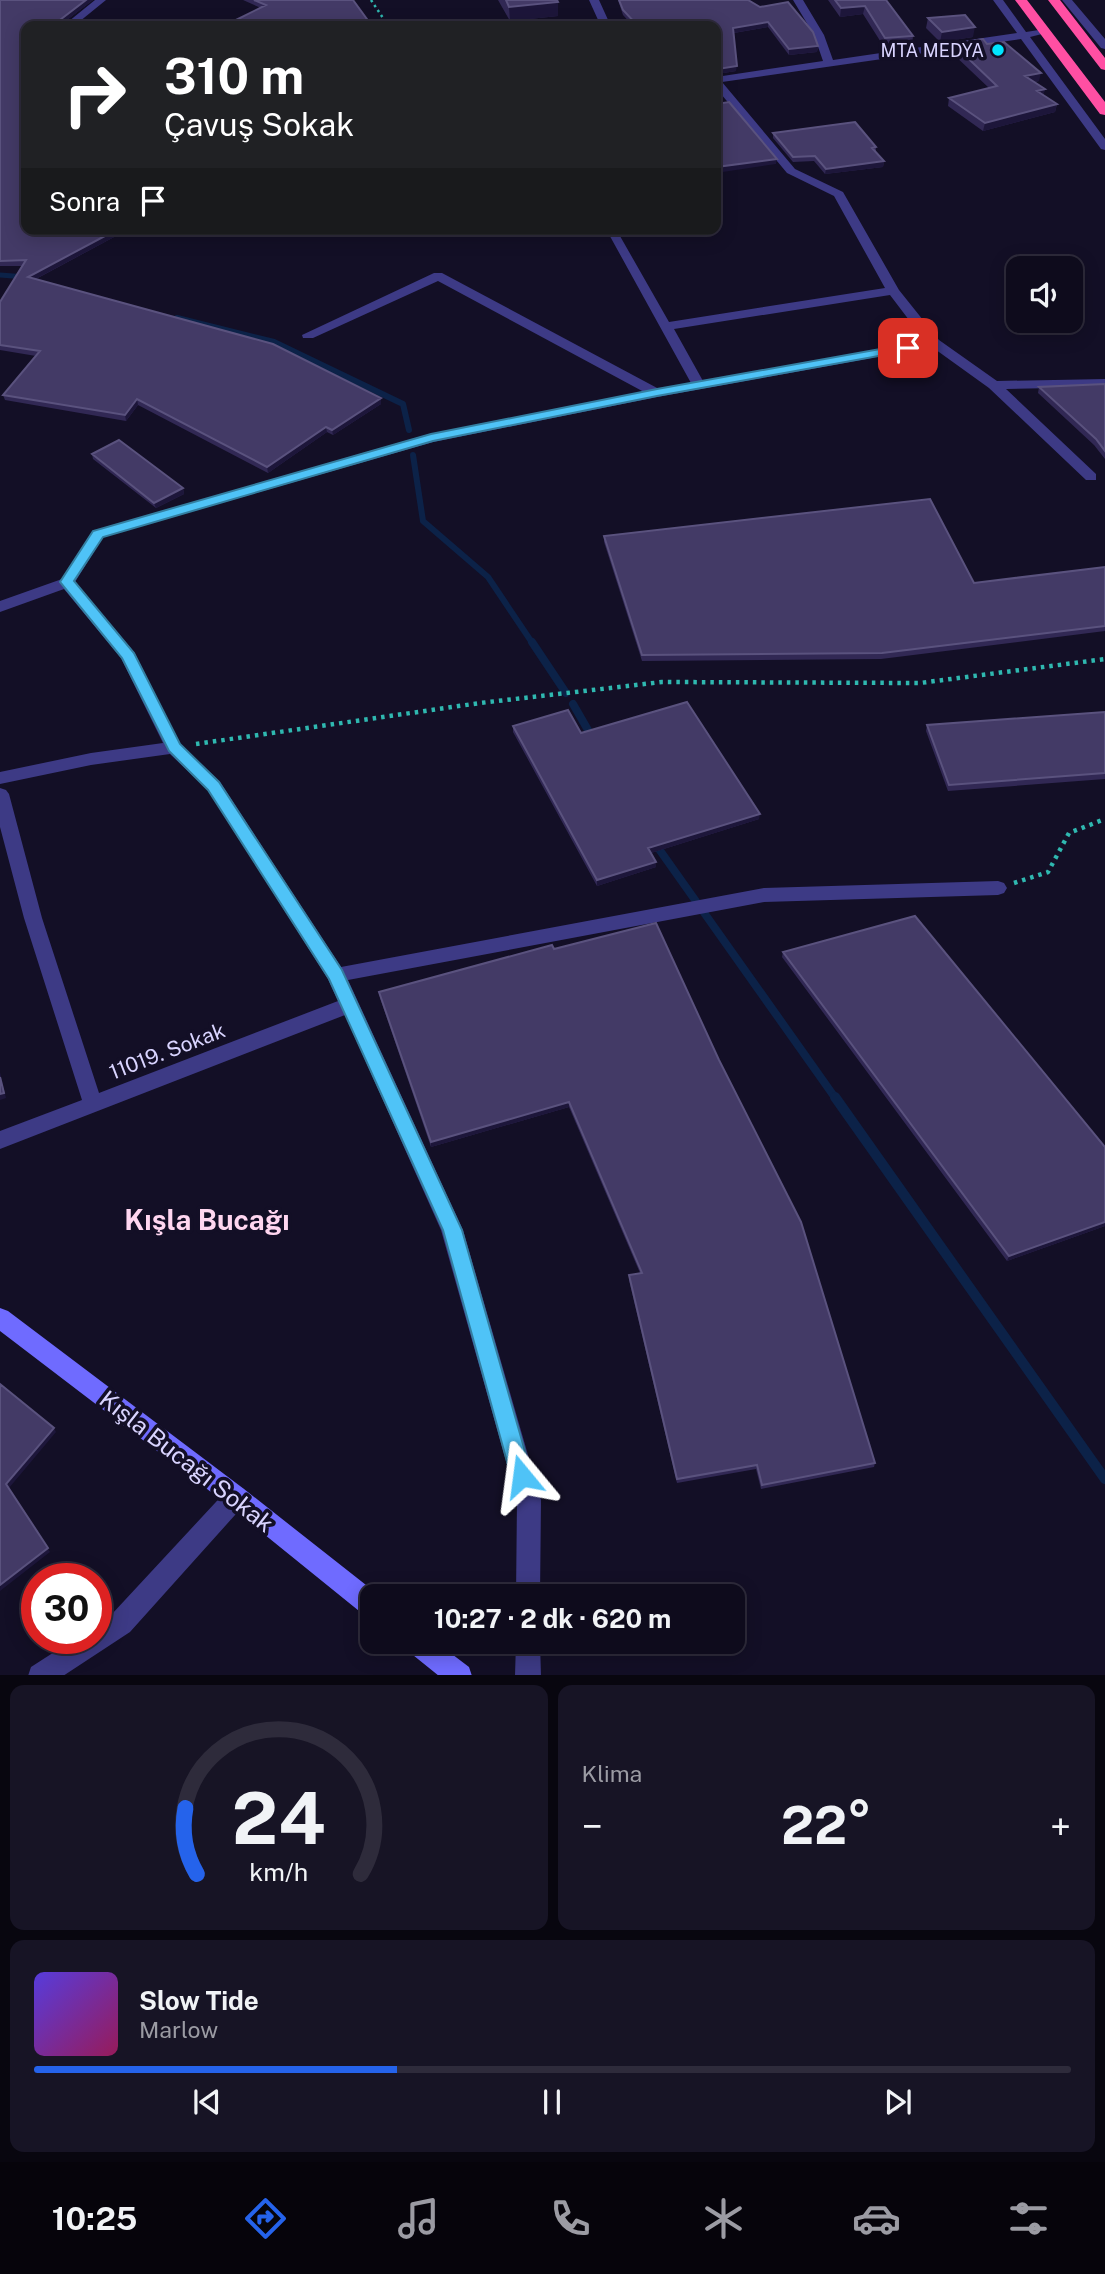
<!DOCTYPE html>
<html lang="tr">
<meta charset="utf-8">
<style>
:root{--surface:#0e0b1c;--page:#171425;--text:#f1f3f6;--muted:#9b9ba3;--line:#2e2b3b;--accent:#2563eb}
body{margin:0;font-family:"Public Sans",sans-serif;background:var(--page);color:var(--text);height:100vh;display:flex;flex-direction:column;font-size:26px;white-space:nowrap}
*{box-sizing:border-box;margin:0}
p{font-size:23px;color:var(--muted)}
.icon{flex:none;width:38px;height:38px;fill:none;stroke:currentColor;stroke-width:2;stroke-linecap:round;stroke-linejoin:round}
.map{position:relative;height:1675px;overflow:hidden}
.sheet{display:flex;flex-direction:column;gap:10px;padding:10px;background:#08060f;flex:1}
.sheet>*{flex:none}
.guide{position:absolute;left:21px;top:21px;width:700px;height:214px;border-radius:14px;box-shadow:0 4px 18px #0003,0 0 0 2px var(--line);background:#202124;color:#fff;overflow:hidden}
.fabs{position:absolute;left:1006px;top:256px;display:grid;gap:14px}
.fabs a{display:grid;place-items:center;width:77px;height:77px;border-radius:14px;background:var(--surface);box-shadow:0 4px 18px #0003,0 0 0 2px var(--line);font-size:35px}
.speed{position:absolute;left:21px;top:1563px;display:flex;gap:14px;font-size:35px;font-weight:700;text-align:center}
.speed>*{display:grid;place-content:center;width:91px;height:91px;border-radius:50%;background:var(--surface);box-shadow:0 4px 18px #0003,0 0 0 2px var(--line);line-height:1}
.speed .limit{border:10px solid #d22;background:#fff;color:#111}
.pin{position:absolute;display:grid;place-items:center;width:60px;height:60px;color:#fff;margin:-30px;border-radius:14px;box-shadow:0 4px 10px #0006}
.me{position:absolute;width:77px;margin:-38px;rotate:344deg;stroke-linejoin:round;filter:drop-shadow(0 0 5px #0008)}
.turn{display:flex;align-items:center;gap:24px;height:147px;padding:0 28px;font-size:32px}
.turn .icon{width:91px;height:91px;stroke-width:2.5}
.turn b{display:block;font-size:49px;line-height:60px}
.then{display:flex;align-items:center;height:66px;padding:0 28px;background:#0003;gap:14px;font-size:26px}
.big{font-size:52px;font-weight:700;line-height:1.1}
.sheet .tile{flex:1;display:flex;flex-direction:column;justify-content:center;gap:10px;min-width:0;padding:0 24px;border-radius:14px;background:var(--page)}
.sheet .dial{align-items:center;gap:0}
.dial svg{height:182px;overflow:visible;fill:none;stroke:var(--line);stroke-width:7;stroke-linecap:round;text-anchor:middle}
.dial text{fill:var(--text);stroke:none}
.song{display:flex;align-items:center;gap:21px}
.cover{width:84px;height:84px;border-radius:10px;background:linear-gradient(135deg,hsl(250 70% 55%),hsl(330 70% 35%))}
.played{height:7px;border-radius:4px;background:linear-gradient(90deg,var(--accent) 35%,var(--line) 35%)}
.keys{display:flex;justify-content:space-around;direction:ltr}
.heat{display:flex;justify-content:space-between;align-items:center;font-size:38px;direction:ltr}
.sheet .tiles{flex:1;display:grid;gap:10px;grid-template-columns:1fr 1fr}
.tile:last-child{grid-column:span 2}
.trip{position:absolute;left:360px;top:1584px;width:385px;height:70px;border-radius:14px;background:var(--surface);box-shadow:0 4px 18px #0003,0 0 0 2px var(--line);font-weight:700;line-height:70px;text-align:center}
.tabs{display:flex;height:112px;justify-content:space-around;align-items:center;background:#06040b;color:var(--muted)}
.tabs .icon{width:49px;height:49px}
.tabs .on{color:var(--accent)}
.tabs b{font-size:32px;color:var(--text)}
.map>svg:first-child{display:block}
</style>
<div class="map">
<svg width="1105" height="1676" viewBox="0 0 1105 1676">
<rect width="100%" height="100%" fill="#130f26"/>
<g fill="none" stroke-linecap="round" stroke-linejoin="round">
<path stroke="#0c2248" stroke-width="5" d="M0,275l26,2"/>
<path stroke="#0c2248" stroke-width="6" d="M177,318l97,24 129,62 6,26
M413,455l10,66 65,56 45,67"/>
<path stroke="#0c2248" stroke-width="8" d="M532,642l34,51
M573,704l19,33
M654,842l182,257"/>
<path stroke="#0c2248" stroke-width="10" d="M835,1097l270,382"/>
<path stroke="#2fb8b0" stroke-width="2.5" stroke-dasharray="2.5 3.5" stroke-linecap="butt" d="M371,0l16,24"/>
<path stroke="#2fb8b0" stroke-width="4.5" stroke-dasharray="3.5 5" stroke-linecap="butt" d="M196,744l284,-41 182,-21 258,1 185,-24
M1014,883l34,-11 21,-39 36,-14"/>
<path fill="#3d3a85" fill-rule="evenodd" d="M95,0h11l-32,26h-11z
M589,0h10l10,22 6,4h-34l18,-4z
M793,0h10l21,35 9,25 184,-27 -24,-33h10l23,32 19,-3 5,3 -20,5 75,102v11l-4,-1 -80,-110 -299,43 73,87 48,23 56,98 40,50 58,41 108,-2v8l-99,2 90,85v6h-10l-97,-92 -57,-41 -275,50 -224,45 -330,95 -28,45 59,70 46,92 40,38 121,185 423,-79 234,-7 6,2 3,5 -3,5 -6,2 -234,7 -416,78 115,250 78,270 -1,96h-24l1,-96 -76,-270 -96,-215 -345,134v-18l82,-31 -58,-182 -24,-91v-39l6,2 3,4 33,124 57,175 239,-92 -10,-22 -120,-189 -38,-36 -79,11 -91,19v-12l91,-19 72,-10 -42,-85 -57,-69 -64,23v-11l62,-22 31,-48 333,-96 218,-43 -206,-111 -125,57h-10l-1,-3 132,-62h8l217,116 32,-6 -85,-154h10l53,93 216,-34 -51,-92 -47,-23 -71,-85v-11l107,-16 -9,-26zM890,295l35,46 -222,40 -29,-52z
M1062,0h10l33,39v10l-4,-1z
M236,1485l8,4 4,8 -4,8 -114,127 -67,44h-35l3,-9 45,-29h20v-13l16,-11 116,-125z
M516,1642h24l1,34h-26z"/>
<path fill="#6f6bff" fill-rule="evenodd" d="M0,1308l8,3 236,178 136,107h-7v22l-9,-3 -136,-110 -228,-174z
M405,1642h31l33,25 3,9h-33l-31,-25z"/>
<path fill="#ff4fa3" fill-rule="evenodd" d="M1015,0h12l78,102v13l-5,-1z
M1048,0h12l45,58v12l-4,-1z"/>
</g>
<path fill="#312854" d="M0,0h93l-34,26h-33v203h103l-93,50 345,119v6l-48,31 -6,-3 -59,41 -130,-68 -12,16 -121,-21 -2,-5 33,-39 -36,-6v-48l22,-36h-22z
M243,0h110l19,26h-134l-2,-6 25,-12z
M498,0h60v16l-48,5z
M618,0h130l70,46 -1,6 -28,3 -21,-28 -34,6 2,38 -19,3 -1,-1v-47h-83l-10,-11z
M828,0h58l27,36 -1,9 -28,2 -21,-33 -23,3z
M928,18l45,19 -33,5 -14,-14z
M953,44h34l52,37 -4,1 10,7 -2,6 14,9 -2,8 -72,19 -35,-25 1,-8 40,-10 -38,-36z
M773,133l103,14v5l8,9 -1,6 -58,7 -11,-13 -21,1 -20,-24z
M1105,384v75l-11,-14 -56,-52 1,-6z
M92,454l91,34 1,6 -28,14 -63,-49z
M604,536l370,47 131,-16v64l-224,28 -239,2 -38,-119z
M1105,712v67l-157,12 -22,-60 1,-6z
M513,726l68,7 178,86 -108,34 5,14 -59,19 -84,-154z
M554,949l165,111 156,403 -1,4 -113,22 -5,-20 -79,14 -48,-203v-5l11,-2 -71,-166 -138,40 -51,-149 -1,-6z
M783,952l322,195v79l-98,35 -225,-304z"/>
<path fill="#1d163a" d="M86,0h7l-34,26h-7z
M558,2v14l-48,5 -1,-14z
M865,6l-2,8 -23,3 1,-9z
M768,22v5l-35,6v-5z
M975,27l-2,10 -33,5 2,-10z
M818,46l-1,6 -28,3v-6z
M737,66l-1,5 -19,3 1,-5z
M1041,73l-2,8 -16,3 2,-8z
M1045,89l-2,8 -6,-6z
M1057,104l-2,8 -72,19 2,-8z
M777,159l-1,5 -60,9v-6z
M884,161l-1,6 -58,7 1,-5z
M118,229h11l-99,53 -2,-5z
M381,398v6l-48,31 -1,-5z
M137,399l1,6 -12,16 -1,-6z
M326,427l1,5 -59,41 -1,-6z
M183,488l1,6 -28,14 -2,-5z
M760,814l-1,5 -111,35v-6z
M656,862v5l-59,19v-6z
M0,1072l6,26 -6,2z
M569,1102v5l-138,40v-5z
M1105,1222v4l-98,35 2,-5z
M54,1428l2,4 -47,56 41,64 -50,39 6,-107z"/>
<path fill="#433a66" stroke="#5a527e" stroke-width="2" d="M0,0h86l-34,26h-26v203h92l-90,48 245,67 108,54 -49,32 -6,-3 -59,40 -130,-68 -12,16 -122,-20 37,-44 -40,-6v-43l26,-42 -26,1z
M254,0h99l19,26h-132l-4,-6 30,-15z
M506,0h51l1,2 -49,5z
M619,0h129l12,7 28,-5 25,30 5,14 -29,3 -21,-27 -35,6 4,38 -19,3 -2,-1v-42h-78l-15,-16z
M835,0h51l27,36 -28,2 -20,-32 -24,2z
M965,15l10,12 -33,5 -14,-14z
M142,24l10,2h-15z
M983,39l4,5 17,-2 37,31 -16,3 20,13 -8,2 20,13 -72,19 -36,-25 48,-12 -44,-42z
M729,102l48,57 -61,8v-63z
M855,122l21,25 -4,1 12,13 -58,8 -11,-13 -22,1 -20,-24z
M1105,384v67l-9,-12 -57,-52z
M119,440l64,48 -29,15 -62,-49z
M930,499l44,84 131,-16v59l-223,27 -240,2 -38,-119z
M687,702l73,112 -112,34 8,14 -59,18 -84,-154 55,-16 13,23z
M1105,712v61l-156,12 -22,-60z
M915,916l190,231v75l-96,34 -226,-304z
M656,923l63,137 82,162 74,241 -113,22 -5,-20 -80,14 -48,-204 13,-2 -73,-171 -138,40 -52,-150 173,-47 2,4z
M0,1077l4,16 -4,1z
M0,1384l54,44 -48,56 42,64 -48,37z"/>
<path fill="#4fc3f7" stroke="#337fa1" stroke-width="2" d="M908,344l4,1v5l-255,46 -224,45 -330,96 -29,44 60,72 46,91 39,38 123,188 120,260 70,246 -3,7 -7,3 -8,-3 -3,-7 -68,-246 -114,-251 -121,-189 -39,-39 -47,-93 -62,-76 33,-51 338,-97 226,-45z"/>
<circle fill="#00e5ff" stroke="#130f26" stroke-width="2.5" cx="998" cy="50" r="7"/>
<g text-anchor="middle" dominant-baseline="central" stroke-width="7" stroke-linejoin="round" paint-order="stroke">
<g font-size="18" fill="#d9d4ff" stroke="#130f26" text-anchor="end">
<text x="984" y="50">MTA MEDYA</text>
</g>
<g font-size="21" fill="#d9d4ff" stroke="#130f26">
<text transform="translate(167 1051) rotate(-21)">11019. Sokak</text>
</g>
<g font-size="24" fill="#d9d4ff" stroke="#130f26">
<text transform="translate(187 1461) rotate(38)">Kışla Bucağı Sokak</text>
</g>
<g font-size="28" font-weight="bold" fill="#ffd6f0" stroke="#130f26">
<text x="207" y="1219">Kışla Bucağı</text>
</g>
</g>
</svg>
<div class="fabs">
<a><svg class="icon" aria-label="sound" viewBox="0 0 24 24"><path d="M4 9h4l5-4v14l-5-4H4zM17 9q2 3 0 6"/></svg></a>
</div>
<div class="speed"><div class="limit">30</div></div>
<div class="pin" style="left:908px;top:348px;background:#d93025"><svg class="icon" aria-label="arrive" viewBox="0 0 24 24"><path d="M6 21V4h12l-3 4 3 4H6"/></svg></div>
<svg class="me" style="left:522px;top:1476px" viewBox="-20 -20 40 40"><path d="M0-17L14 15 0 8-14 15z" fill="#4fc3f7" stroke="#fff" stroke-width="4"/></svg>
<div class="trip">10:27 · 2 dk · 620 m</div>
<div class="guide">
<div class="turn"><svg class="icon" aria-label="right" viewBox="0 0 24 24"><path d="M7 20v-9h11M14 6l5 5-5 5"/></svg><div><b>310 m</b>Çavuş Sokak</div></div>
<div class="then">Sonra<svg class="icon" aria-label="arrive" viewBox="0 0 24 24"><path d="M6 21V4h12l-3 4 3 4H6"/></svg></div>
</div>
</div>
<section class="sheet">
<div class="tiles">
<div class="tile dial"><svg viewBox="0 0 100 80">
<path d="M14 69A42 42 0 1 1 86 69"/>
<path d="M14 69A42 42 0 0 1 9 40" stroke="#2563eb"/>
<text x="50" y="56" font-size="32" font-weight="700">24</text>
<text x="50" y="72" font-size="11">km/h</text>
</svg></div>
<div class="tile"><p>Klima</p>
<div class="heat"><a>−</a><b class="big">22°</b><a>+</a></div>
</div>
<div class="tile">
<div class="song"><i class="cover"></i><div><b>Slow Tide</b><p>Marlow</p></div></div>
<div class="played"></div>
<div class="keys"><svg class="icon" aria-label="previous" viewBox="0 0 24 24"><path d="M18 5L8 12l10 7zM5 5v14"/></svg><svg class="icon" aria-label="pause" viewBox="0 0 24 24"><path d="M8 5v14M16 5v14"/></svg><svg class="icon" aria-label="next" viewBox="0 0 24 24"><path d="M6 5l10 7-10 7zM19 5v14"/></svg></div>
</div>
</div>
</section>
<nav class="tabs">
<b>10:25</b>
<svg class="icon on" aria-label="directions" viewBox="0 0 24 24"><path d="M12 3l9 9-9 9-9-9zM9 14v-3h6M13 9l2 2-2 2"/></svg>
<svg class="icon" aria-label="music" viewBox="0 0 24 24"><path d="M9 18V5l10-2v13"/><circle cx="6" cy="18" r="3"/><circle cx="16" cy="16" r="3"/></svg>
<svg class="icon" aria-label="phone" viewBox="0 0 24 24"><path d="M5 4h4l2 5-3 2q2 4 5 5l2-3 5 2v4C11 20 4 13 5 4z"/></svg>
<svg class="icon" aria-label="climate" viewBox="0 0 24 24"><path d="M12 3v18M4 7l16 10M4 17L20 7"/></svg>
<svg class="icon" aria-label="car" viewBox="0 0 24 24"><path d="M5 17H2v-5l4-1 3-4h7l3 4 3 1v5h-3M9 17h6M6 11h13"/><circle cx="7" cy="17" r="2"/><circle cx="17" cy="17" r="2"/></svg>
<svg class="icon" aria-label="filters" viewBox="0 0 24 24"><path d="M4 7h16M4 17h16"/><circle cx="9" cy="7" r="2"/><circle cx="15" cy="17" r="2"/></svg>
</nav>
